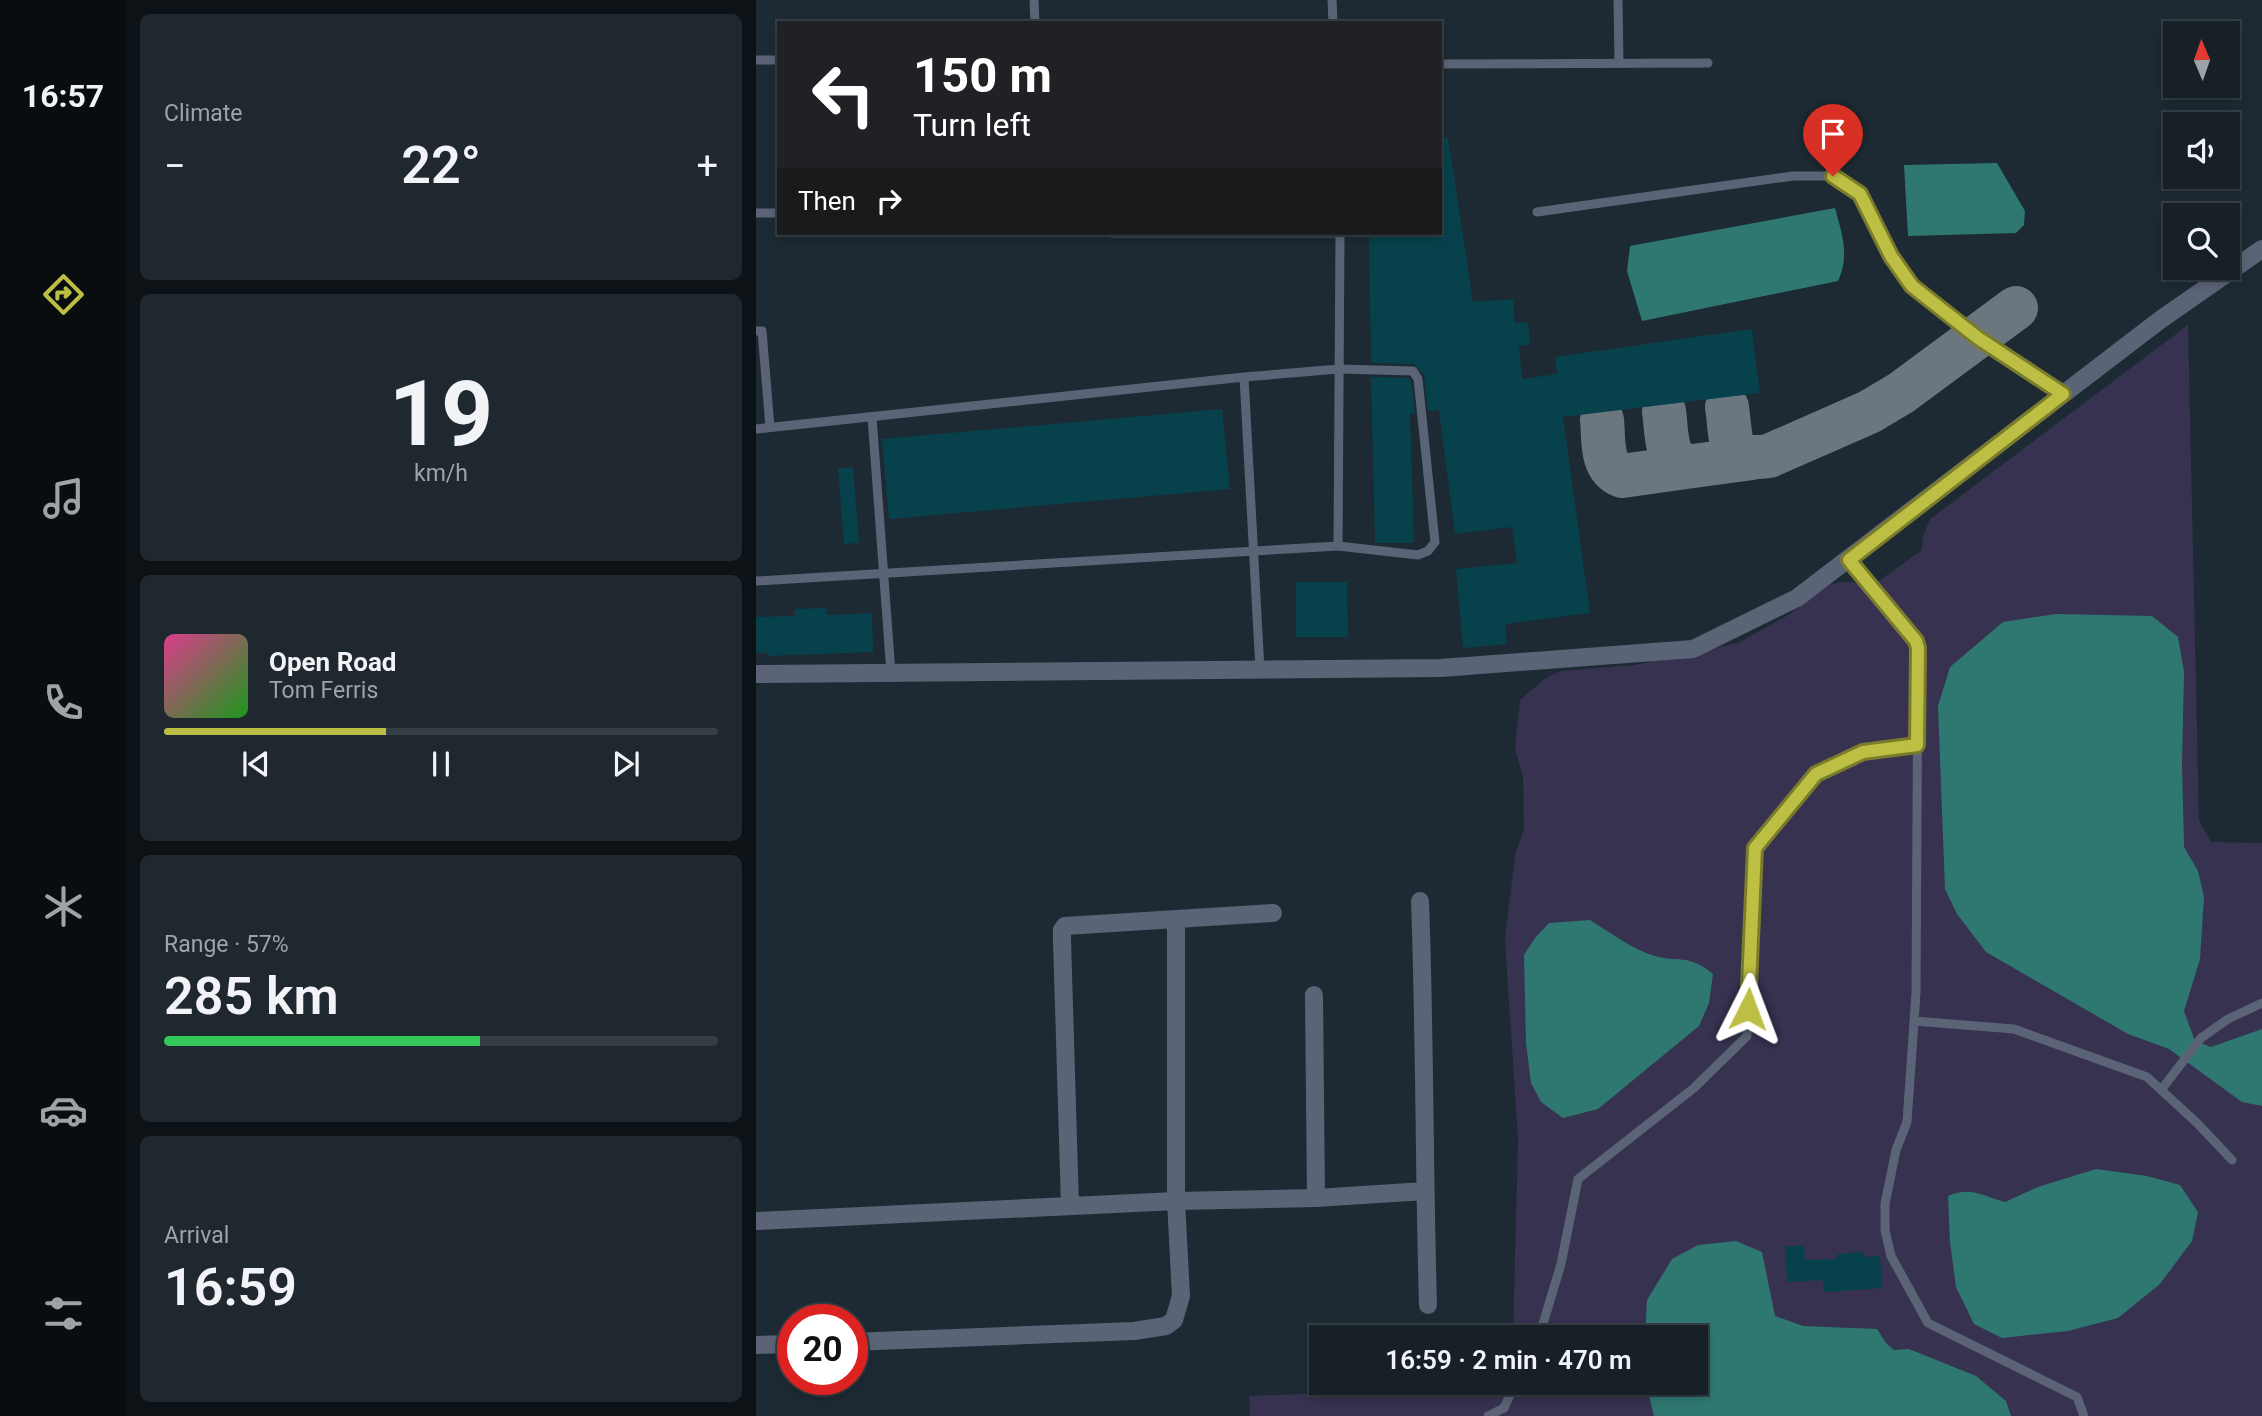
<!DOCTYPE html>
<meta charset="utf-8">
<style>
:root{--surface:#162026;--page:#1f282e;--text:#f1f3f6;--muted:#9ea3a7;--line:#353e43;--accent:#bcbf43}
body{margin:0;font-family:Roboto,sans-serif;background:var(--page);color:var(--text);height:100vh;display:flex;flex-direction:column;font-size:26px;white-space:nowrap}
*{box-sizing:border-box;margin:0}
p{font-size:23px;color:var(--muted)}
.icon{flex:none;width:38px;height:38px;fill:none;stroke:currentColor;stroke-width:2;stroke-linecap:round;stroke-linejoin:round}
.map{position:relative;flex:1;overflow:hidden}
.details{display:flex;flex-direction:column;gap:14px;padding:14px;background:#0c1215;width:630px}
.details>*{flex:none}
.top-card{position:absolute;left:21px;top:21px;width:665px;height:214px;border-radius:0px;box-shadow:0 4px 10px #0003,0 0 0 2px var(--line);background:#202124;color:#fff;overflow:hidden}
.needle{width:46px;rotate:358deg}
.controls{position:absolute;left:1407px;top:21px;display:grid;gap:14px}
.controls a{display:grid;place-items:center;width:77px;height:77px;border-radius:0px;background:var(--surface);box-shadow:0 4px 10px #0003,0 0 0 2px var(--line);font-size:35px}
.speed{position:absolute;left:21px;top:1304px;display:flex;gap:14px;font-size:35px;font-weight:700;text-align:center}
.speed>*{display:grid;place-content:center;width:91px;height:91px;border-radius:50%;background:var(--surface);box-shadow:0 4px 10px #0003,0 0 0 2px var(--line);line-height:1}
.speed .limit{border:10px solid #d22;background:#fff;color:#111}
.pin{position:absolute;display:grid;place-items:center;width:60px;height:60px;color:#fff;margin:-72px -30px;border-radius:50% 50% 50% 0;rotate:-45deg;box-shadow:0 0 7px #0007}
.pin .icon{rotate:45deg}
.me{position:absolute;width:77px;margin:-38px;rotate:3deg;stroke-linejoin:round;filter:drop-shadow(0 0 5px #0008)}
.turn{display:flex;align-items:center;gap:24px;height:147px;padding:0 21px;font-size:32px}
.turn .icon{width:91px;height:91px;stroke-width:2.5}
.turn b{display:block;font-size:49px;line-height:60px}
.then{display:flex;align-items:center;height:66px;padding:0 21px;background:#0003;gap:14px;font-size:26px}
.big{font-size:52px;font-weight:600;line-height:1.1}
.details .tile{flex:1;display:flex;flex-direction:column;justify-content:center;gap:10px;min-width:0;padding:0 24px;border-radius:10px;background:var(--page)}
.details .dial{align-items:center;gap:0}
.dial b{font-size:91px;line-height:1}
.song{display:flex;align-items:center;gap:21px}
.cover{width:84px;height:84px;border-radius:10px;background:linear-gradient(135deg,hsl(330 70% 55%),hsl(120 70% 35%))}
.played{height:7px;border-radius:4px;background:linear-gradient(90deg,var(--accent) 40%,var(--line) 40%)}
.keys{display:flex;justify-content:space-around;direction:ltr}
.heat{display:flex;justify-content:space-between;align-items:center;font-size:38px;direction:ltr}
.charge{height:10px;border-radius:5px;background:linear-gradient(90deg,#34c759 57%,var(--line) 0)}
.trip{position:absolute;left:553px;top:1325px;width:399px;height:70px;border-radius:0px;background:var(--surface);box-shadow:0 4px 10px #0003,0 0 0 2px var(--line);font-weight:600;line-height:70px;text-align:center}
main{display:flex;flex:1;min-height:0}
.dock{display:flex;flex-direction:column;width:126px;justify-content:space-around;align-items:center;background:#090d0f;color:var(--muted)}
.dock .icon{width:49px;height:49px}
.dock .selected{color:var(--accent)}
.dock b{font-size:32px;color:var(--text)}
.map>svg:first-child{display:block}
</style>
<main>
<nav class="dock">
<b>16:57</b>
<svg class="icon selected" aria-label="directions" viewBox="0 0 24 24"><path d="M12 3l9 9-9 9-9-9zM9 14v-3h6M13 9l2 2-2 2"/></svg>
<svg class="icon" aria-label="music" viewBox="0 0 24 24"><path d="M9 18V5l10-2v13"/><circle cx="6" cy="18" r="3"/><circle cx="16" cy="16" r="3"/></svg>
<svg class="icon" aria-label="phone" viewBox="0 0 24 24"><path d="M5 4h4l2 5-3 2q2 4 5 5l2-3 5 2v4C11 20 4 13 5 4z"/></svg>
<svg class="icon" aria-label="climate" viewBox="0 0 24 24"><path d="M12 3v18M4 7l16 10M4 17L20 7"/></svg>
<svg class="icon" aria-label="car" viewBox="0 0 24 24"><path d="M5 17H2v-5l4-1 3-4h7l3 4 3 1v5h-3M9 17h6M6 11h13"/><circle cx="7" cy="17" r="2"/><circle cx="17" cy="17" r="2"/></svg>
<svg class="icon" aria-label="filters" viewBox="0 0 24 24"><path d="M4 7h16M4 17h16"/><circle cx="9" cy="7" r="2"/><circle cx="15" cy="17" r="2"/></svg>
</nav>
<section class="details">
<div class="tile"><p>Climate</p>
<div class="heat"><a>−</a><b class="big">22°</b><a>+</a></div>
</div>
<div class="tile dial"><b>19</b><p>km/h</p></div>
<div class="tile">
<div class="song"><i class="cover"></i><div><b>Open Road</b><p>Tom Ferris</p></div></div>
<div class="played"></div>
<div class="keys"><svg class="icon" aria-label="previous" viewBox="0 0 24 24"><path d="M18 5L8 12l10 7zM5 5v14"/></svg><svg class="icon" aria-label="pause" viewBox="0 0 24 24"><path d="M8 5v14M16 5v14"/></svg><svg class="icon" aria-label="next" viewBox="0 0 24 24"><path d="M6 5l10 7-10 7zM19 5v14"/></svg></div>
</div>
<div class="tile"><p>Range · 57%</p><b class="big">285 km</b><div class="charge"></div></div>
<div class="tile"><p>Arrival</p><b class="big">16:59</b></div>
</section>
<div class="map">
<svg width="1506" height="1416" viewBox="0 0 1506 1416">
<rect width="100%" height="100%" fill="#1d2a33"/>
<path fill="#363250" d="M1432,325l11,495 12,22 51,1v573h-1012l-1,-20 125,-5 77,-9h245v-45h-183l5,-197 -13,-200 10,-86 9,-25 -1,-52 -8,-28 5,-49 26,-22 15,-7 74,-6 103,-22 52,-29 35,-28 15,-4h14l12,8 56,-40 1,-14 7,-17z"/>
<path fill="#2f7871" d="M1241,163l28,48 -1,14 -8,8 -108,3 -4,-71z
M1079,208c7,26 15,47 3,73l-196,40 -15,-50 3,-25z
M1300,614l96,2 26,21 6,35 -2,92 2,83 14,24 6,26 -4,62 -16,52 11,30 16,6 51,-18v77l-20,-4 -73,-53 -41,-15 -142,-82 -29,-38 -12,-25 -7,-183 12,-39 53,-45z
M834,920c18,11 42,29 62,35 27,9 34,-3 61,19l-4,29 -10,23 -101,83 -35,9 -22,-16 -10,-19 -5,-40 -2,-88 11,-17 14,-15z
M1340,1169l51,7 33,9 18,27 -6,29 -32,43 -42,34 -50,13 -66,7 -28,-14 -18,-37 -6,-45 -2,-46c22,-10 35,0 57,6l33,-15z
M980,1241l26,11 13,64 28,10 74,3 9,14 8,7 15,-1 67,27 30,25 5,15h-357l-8,-33 50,-1v-45h-51l2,-37 25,-41 26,-14z"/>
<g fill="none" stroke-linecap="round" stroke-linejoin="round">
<path stroke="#6b767e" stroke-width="44" d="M971,407c5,35 -1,55 42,49l100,-44 32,-19 115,-85
M908,411c3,20 0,48 22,56l66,-9
M846,420c2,20 -2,47 20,56l64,-9"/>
</g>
<path fill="#07424c" d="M692,137l25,165 40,-3 2,24 13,-1 2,23 -11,1 3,33 35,-5 -2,-17 197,-28 8,64 -197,24 27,196 -85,11 2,20 -44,4 -7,-79 61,-6 -5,-36 -57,7 -16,-124 -11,1 -4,-36 -10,-11 -43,-1 -2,-130h71v-95z
M615,377l38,1 2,3 4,32 -5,1 4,129h-39z
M466,409l8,80 -341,30 -7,-80z
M97,467l6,76 -15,1 -6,-76z
M540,582h51l1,55h-52z
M71,608v7l45,-2 1,39 -106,4v-3h-11v-36l39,-1v-7z
M1029,1246h19l1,14 32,-1v-5l27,-2v5l16,-1 2,32 -58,4 -1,-12 -36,2z"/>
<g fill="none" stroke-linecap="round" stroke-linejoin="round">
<path stroke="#5b6477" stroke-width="9" d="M278,0l1,23
M576,0l1,23
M862,0l1,63
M0,60h23
M684,64l268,-1
M781,212l256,-36h40l27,18 31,62 21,30 66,52 85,56
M0,213h23
M356,233h228
M0,331h6l8,96
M488,377l16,293
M116,417l19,256
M0,429l488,-52 95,-8 74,2 5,8 17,163 -7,9 -10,4 -80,-9
M1093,560l63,75 6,13 -2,345 -9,129 -11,28 -11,54v26l6,26 37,67 149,74 7,19
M0,581l582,-35 2,-312
M1158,1021l100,8 133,48 50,46 35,37
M1405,1090l40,-52 27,-19 34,-16
M783,1337l22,-73 17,-85 116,-91 53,-52 8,-188 61,-74 47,-22 54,-7
M732,1416l16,-8 12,-26"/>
<path stroke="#5b6477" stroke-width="18" d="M0,674l685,-6 252,-19 104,-51 363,-278 102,-71
M664,901c5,135 4,269 8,404
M558,995l2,203
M314,1206l-8,-266v-10l3,-4 208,-13
M0,1221l420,-20 140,-3 109,-7
M96,1342l282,-11 32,-5 8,-6 7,-24 -5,-95v-282
M0,1345l37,-1"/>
</g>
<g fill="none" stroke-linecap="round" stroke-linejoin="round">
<g stroke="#7a7c2c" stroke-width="18">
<path id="route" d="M992,1009l7,-161 61,-74 47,-22 54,-7 1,-97 -2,-7 -67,-81 214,-166 -85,-56 -66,-52 -21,-30 -31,-62 -27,-18"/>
</g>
<use href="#route" stroke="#bcbf43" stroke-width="12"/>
</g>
</svg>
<div class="controls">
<a><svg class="needle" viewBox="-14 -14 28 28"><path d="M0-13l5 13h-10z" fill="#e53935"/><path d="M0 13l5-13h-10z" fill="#9ea3a7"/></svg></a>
<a><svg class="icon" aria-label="sound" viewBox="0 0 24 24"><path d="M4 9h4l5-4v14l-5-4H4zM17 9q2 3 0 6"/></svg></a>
<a><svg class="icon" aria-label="search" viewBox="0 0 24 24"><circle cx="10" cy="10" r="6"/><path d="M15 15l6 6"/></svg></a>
</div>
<div class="speed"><div class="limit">20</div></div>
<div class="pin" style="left:1077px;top:176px;background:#d93025"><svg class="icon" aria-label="arrive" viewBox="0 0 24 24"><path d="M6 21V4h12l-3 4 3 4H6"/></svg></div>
<svg class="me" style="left:992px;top:1009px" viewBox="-20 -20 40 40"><path d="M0-17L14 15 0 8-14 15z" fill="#bcbf43" stroke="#fff" stroke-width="4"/></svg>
<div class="trip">16:59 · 2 min · 470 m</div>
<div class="top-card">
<div class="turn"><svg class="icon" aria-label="left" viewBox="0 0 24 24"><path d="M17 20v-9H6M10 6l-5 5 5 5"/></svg><div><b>150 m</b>Turn left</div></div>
<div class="then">Then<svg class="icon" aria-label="right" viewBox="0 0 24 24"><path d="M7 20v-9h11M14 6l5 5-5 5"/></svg></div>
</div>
</div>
</main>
